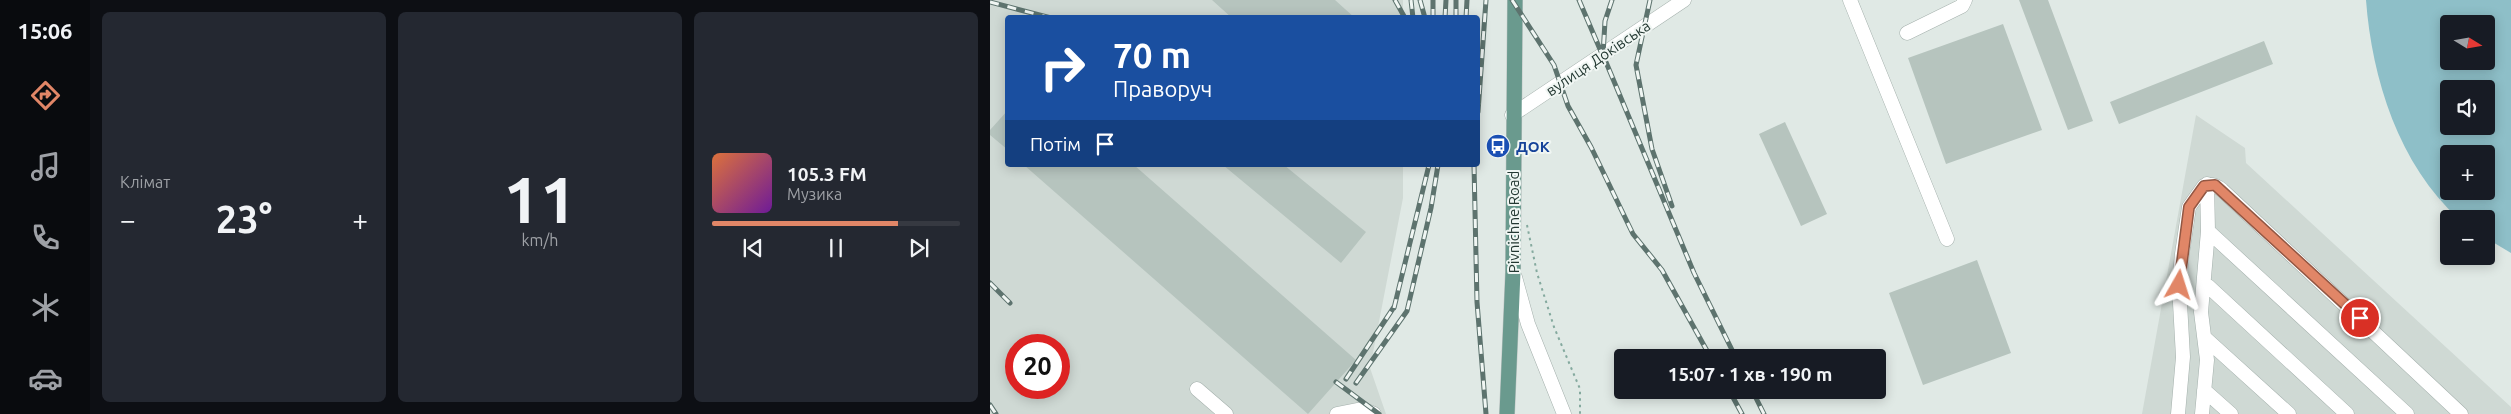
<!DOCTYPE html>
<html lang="uk">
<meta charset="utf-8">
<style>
:root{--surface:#171b24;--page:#242831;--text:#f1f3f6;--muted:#9ea1a6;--line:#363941;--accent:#e18667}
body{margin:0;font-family:Ubuntu,sans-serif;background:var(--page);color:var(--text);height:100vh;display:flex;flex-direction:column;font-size:19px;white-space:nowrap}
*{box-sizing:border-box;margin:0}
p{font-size:16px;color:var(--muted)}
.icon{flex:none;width:28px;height:28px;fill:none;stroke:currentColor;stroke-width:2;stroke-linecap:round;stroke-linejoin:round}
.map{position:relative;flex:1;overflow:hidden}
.sheet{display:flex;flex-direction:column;gap:12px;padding:12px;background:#0d0f14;width:900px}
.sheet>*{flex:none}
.top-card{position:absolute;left:15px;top:15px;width:475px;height:152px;border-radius:5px;box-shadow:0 2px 12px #0003;background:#1a4fa0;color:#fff;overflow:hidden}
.needle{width:32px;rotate:101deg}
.fabs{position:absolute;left:1450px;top:15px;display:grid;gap:10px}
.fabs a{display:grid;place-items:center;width:55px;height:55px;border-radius:5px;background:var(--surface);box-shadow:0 2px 12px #0003;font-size:25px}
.speed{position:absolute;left:15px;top:334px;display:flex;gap:10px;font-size:25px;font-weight:700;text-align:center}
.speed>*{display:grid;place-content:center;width:65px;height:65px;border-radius:50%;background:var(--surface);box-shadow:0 2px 12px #0003;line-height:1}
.speed .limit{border:8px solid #d22;background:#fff;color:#111}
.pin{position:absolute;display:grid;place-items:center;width:42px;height:42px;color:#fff;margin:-21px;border:2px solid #fff;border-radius:50%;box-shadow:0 1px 5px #0007}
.me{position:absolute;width:55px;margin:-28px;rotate:6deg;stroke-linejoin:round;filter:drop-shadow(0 0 4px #0008)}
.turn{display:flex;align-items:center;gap:18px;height:105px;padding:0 25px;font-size:22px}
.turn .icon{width:65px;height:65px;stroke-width:2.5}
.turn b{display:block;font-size:35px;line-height:42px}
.then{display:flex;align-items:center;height:48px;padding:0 25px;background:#0003;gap:10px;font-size:19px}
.big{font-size:38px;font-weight:700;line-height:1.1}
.sheet .tile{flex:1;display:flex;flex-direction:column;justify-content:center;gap:8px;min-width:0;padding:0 18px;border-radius:8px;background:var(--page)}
.sheet .dial{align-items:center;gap:0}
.dial b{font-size:65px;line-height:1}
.song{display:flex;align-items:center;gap:15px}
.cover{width:60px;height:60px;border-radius:8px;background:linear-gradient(135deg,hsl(20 70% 55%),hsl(280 70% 35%))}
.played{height:5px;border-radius:2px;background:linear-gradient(90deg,var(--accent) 75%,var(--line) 75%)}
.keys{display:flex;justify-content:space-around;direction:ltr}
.heat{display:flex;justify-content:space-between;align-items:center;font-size:28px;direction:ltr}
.sheet .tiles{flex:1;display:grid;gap:12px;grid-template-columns:repeat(3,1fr)}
.trip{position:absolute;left:624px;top:349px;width:272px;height:50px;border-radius:5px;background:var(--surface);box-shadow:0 2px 12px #0003;font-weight:700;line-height:50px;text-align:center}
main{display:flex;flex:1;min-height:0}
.tabs{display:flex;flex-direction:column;width:90px;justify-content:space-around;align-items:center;background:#090b0e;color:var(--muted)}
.tabs .icon{width:35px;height:35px}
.tabs .selected{color:var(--accent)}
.tabs b{font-size:22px;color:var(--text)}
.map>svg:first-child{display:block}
</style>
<main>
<nav class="tabs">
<b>15:06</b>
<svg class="icon selected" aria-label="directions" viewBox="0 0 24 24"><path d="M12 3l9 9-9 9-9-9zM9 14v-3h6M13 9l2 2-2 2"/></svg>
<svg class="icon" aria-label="music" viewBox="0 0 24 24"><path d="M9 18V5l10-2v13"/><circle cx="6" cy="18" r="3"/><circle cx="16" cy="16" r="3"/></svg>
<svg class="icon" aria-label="phone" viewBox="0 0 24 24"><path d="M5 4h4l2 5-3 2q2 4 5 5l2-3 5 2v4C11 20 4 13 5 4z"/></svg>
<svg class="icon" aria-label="climate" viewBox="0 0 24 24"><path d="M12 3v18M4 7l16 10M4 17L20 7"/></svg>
<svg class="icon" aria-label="car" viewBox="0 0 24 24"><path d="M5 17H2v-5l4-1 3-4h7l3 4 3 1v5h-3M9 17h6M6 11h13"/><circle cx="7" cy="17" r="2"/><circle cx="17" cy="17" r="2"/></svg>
</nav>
<section class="sheet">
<div class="tiles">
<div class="tile"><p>Клімат</p>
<div class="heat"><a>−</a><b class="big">23°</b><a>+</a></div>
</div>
<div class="tile dial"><b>11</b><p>km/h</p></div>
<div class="tile">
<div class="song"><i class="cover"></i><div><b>105.3 FM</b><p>Музика</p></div></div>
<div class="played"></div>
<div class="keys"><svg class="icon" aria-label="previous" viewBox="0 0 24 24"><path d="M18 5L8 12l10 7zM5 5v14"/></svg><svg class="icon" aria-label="pause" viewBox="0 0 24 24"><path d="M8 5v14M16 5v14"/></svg><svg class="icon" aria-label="next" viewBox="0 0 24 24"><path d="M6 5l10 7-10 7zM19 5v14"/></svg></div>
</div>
</div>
</section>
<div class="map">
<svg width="1521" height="414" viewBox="0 0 1521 414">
<rect width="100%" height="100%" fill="#e0e9e5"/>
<path fill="#cfd9d4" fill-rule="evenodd" d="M0,0h413v18h-395v147h395v33l-33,170 16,46h-396zM26,345h43v43h-43z
M1206,115l49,33 1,15 265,244v7h-369z"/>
<path fill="#8ebfc8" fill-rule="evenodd" d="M1376,0h145v253l-25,-15v-19h-27c-60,-54 -87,-140 -93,-219zM1459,24h37v37h-37zM1459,89h37v37h-37zM1459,154h37v37h-37z"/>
<path fill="#b6c4be" d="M222,0h123l20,18h-123z
M1029,0h29l45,121 -25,9z
M1013,24l39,106 -96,34 -38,-106z
M1274,41l9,23 -154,60 -9,-22z
M18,110v40l-18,-15v-5z
M795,122l42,92 -26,12 -42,-92z
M34,165h110l222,195 -48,54z
M233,165h61l82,67 -25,31z
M987,260l34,93 -88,32 -34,-92z"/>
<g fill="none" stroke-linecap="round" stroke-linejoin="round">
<g stroke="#a4b0ac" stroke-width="15">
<path id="minor" d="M860,0l97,239
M917,33l55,-27 3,-6
M522,115l172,-115
M1218,231l199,183
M525,277l13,47 36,90
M1218,286l139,128
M1215,338l84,76
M207,389l29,25
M1214,390l27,24
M347,414l25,-5 12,5
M1188,414l5,-57 -4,-72 3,-31 7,-47 15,-21c7,-3 12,-1 18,4l239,224
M1212,414l5,-54 -6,-48 7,-81 -1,-47"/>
</g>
<g stroke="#bdc3c2" stroke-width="16">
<path id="major" d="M517,414l6,-142 2,-272"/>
</g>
<path stroke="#84a99e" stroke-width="2" stroke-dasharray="2.5 4" stroke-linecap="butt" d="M537,225l10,48 17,54 26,62v25"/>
<use href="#minor" stroke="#fff" stroke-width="14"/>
<use href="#major" stroke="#6a9a8e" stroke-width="15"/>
<g stroke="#5d736e" stroke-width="5">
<path id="rail" d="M405,0l10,18
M421,0l2,18
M430,0l5,18
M522,0l42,65 14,41 23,41 42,87 29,36 49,88
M589,0l23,54
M622,0l-7,21 -2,34 91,218 42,85
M660,0l-14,65 16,84 20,57
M0,2l61,16
M443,18v-18
M455,18l1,-18
M466,18v-18
M476,18l1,-18
M488,112l8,-112
M484,165l3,137 9,112
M0,283l20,20
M404,308l35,-143
M356,379l48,-72
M346,382l43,32
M366,383l51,-72 24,-103 7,-43
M739,390l13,24
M762,390l12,24
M0,405l6,9"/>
</g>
<use href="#rail" stroke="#f0f6f3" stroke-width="3" stroke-dasharray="9" stroke-linecap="butt"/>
</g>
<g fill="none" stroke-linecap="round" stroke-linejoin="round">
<g stroke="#925743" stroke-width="12">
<path id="route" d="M1189,285l10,-78 15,-21 11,-1 145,133"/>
</g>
<use href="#route" stroke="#e18667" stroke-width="9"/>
</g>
<defs>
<g id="bus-disc" transform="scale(1.25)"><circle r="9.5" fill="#1a4fb4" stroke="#f0f6f3"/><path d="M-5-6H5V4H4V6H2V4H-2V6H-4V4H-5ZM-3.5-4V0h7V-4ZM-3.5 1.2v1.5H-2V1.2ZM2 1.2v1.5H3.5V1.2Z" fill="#fff"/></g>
</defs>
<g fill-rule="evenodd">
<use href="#bus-disc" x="508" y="146"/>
</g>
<g text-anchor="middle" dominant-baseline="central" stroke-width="4" stroke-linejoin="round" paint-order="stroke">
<g font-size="15" fill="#233832" stroke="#f0f6f3">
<text transform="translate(608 58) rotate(-34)">вулиця Доківська</text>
<text transform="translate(523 222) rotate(-90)">Pivnichne Road</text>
</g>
<g font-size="15" font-weight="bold" fill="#164399" stroke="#f0f6f3" text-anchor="start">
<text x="526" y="146">ДОК</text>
</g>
</g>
</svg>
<div class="fabs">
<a><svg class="needle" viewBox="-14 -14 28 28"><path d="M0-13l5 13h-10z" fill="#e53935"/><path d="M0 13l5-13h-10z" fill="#9ea1a6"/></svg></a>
<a><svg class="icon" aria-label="sound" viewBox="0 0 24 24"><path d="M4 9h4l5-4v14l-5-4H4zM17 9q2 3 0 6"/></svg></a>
<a>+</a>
<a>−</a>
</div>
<div class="speed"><div class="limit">20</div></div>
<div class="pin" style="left:1370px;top:318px;background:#d93025"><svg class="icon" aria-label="arrive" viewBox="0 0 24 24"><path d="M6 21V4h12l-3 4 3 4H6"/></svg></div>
<svg class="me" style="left:1189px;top:285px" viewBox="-20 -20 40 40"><path d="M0-17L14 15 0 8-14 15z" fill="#e18667" stroke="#fff" stroke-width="4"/></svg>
<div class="trip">15:07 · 1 хв · 190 m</div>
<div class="top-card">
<div class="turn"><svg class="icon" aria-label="right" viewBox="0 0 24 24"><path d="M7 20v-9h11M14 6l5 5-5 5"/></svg><div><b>70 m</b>Праворуч</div></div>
<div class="then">Потім<svg class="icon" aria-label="arrive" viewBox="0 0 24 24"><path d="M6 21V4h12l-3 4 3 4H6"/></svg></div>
</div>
</div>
</main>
